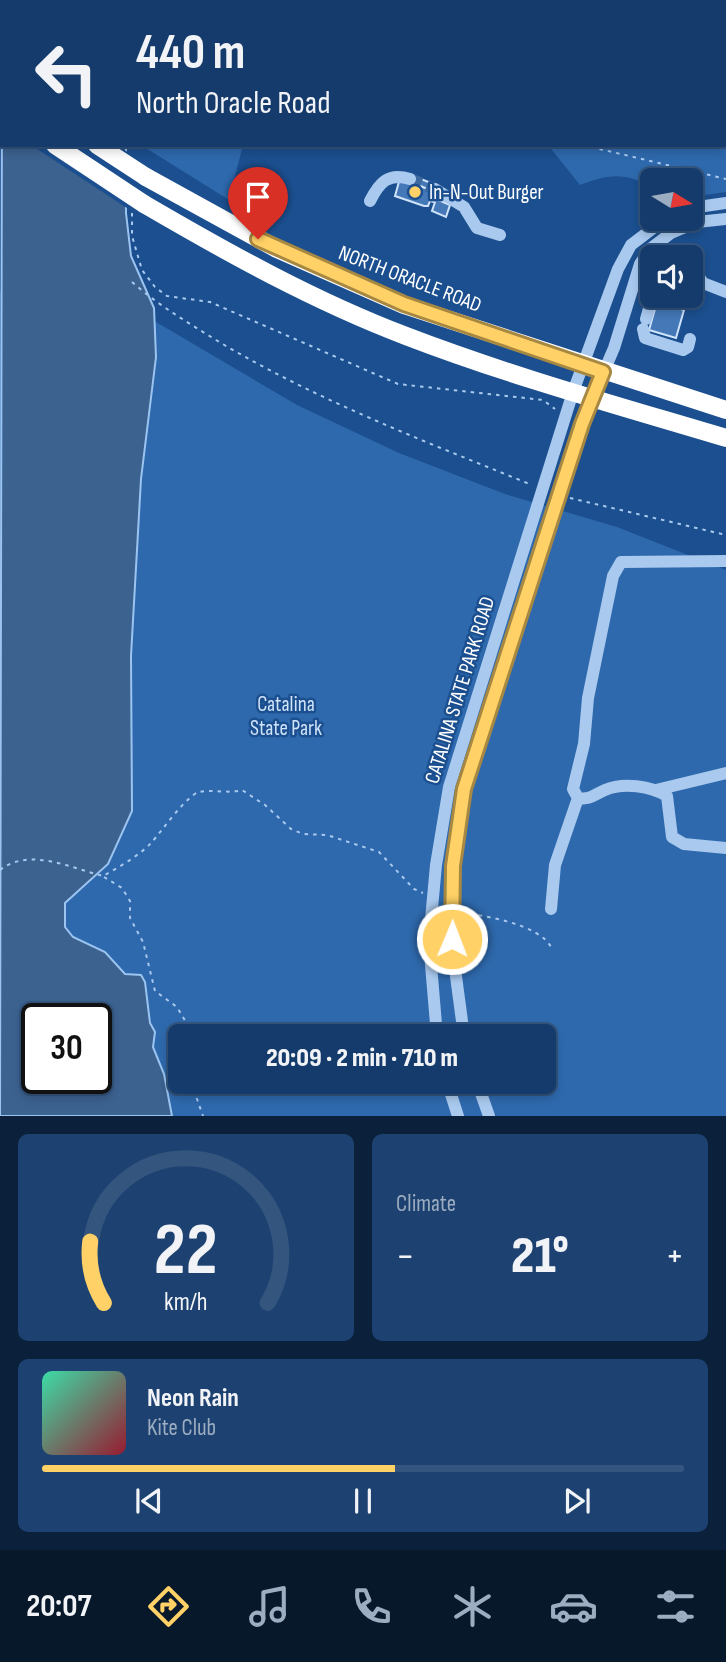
<!DOCTYPE html>
<meta charset="utf-8">
<style>
:root{--surface:#143b6b;--page:#1d4271;--text:#f1f3f6;--muted:#9dadc1;--line:#33557e;--accent:#ffd166}
body{margin:0;font-family:"Sofia Sans Condensed",sans-serif;background:var(--page);color:var(--text);height:100vh;display:flex;flex-direction:column;font-size:26px;white-space:nowrap}
*{box-sizing:border-box;margin:0}
p{font-size:23px;color:var(--muted)}
.icon{flex:none;width:38px;height:38px;fill:none;stroke:currentColor;stroke-width:2;stroke-linecap:round;stroke-linejoin:round}
.map{position:relative;height:1116px;overflow:hidden}
.details{display:flex;flex-direction:column;gap:18px;padding:18px;background:#0b203b;flex:1}
.details>*{flex:none}
.banner{position:absolute;left:0px;top:0px;width:726px;height:147px;box-shadow:0 4px 10px #0003,0 0 0 2px var(--line);background:#143b6b;color:var(--text);overflow:hidden}
.needle{width:46px;rotate:101deg}
.tools{position:absolute;left:640px;top:168px;display:grid;gap:14px}
.tools a{display:grid;place-items:center;width:63px;height:63px;border-radius:10px;background:var(--surface);box-shadow:0 4px 10px #0003,0 0 0 2px var(--line);font-size:35px}
.speed{position:absolute;left:21px;top:1003px;display:flex;gap:14px;font-size:35px;font-weight:700;text-align:center}
.speed>*{display:grid;place-content:center;width:91px;height:91px;border-radius:50%;background:var(--surface);box-shadow:0 4px 10px #0003,0 0 0 2px var(--line);line-height:1}
.speed .limit{border:4px solid #111;border-radius:10px;background:#fff;color:#111}
.pin{position:absolute;display:grid;place-items:center;width:60px;height:60px;color:#fff;margin:-72px -30px;border-radius:50% 50% 50% 0;rotate:-45deg;box-shadow:0 0 7px #0007}
.pin .icon{rotate:45deg}
.me{position:absolute;width:77px;margin:-38px;rotate:1deg;stroke-linejoin:round;filter:drop-shadow(0 0 5px #0008)}
.turn{display:flex;align-items:center;gap:24px;height:147px;padding:0 21px;font-size:32px}
.turn .icon{width:91px;height:91px;stroke-width:2.5}
.turn b{display:block;font-size:49px;line-height:60px}
.big{font-size:52px;font-weight:800;line-height:1.1}
.details .widget{flex:1;display:flex;flex-direction:column;justify-content:center;gap:10px;min-width:0;padding:0 24px;border-radius:10px;background:var(--page)}
.details .dial{align-items:center;gap:0}
.dial svg{height:182px;overflow:visible;fill:none;stroke:var(--line);stroke-width:7;stroke-linecap:round;text-anchor:middle}
.dial text{fill:var(--text);stroke:none}
.song{display:flex;align-items:center;gap:21px}
.cover{width:84px;height:84px;border-radius:10px;background:linear-gradient(135deg,hsl(160 70% 55%),hsl(350 70% 35%))}
.played{height:7px;border-radius:4px;background:linear-gradient(90deg,var(--accent) 55%,var(--line) 55%)}
.keys{display:flex;justify-content:space-around;direction:ltr}
.heat{display:flex;justify-content:space-between;align-items:center;font-size:38px;direction:ltr}
.details .tiles{flex:1;display:grid;gap:18px;grid-template-columns:1fr 1fr}
.widget:last-child{grid-column:span 2}
.trip{position:absolute;left:168px;top:1024px;width:388px;height:70px;border-radius:10px;background:var(--surface);box-shadow:0 4px 10px #0003,0 0 0 2px var(--line);font-weight:800;line-height:70px;text-align:center}
.tab-bar{display:flex;height:112px;justify-content:space-around;align-items:center;background:#08182b;color:var(--muted)}
.tab-bar .icon{width:49px;height:49px}
.tab-bar .active{color:var(--accent)}
.tab-bar b{font-size:32px;color:var(--text)}
.map>svg:first-child{display:block}
</style>
<div class="map">
<svg width="726" height="1116" viewBox="0 0 726 1116">
<rect width="100%" height="100%" fill="#1b4f8f"/>
<path fill="#2e69ad" fill-rule="evenodd" d="M320,0h406v192l-35,5v-17h-38v7c-30,-15 -43,-13 -73,-2l-32,-40h176v-143z
M141,145h102l-14,55z
M0,291l151,28 146,86 102,48 106,41 112,33 109,43v546h-726zM37,1018h59v60h-59zM180,1036h364v46h-364z"/>
<path fill="#3c6290" stroke="#9cc4f0" stroke-width="2" fill-rule="evenodd" d="M2,61v84h124v68l5,43 23,52 2,49 -15,122 -10,177 1,155 -24,53 -43,39v24l8,10 32,15 20,22 16,1 4,7 5,41 5,9 -2,15 11,27 8,42h-172zM37,1018h59v60h-59z"/>
<path fill="#1b4f8f" d="M31,145h86l12,8 1,57z"/>
<path fill="#4478b7" stroke="#cfe3fa" stroke-width="2" d="M411,175l25,10 -3,6 -25,-9z
M400,178l33,13 4,3 -3,8 -4,-1 -2,5h-4l-29,-10z
M436,199l14,6 -4,12 -14,-6z
M657,302l27,8 -8,28 -27,-8z"/>
<g fill="none" stroke-linecap="round" stroke-linejoin="round">
<path stroke="#3d69a0" stroke-width="12" stroke-dasharray="12 6" stroke-linecap="butt" d="M410,179l25,10"/>
<path stroke="#a9c9ee" stroke-width="2" stroke-dasharray="3.5 5" stroke-linecap="butt" d="M341,0l3,2
M150,2v-2
M0,27v-27
M583,145l143,34
M132,213v23l10,34 13,17 12,9 43,6 188,82 145,16 12,9
M132,282c26,23 55,40 84,58 100,60 208,101 316,145
M570,498l156,37
M0,870c29,-23 71,-2 103,6 16,-9 36,-20 49,-34 9,-10 35,-47 47,-50 13,-3 29,2 43,-2l23,15 26,24 12,5 24,1 52,17 35,37 9,4
M104,877l18,11 8,13v17l13,24 12,49 22,16 17,29
M462,913c22,2 78,12 89,34
M191,1082l12,34"/>
<path stroke="#a9c9ee" stroke-width="12" d="M435,189l29,18 13,21 23,7
M370,201c9,-18 18,-29 40,-22
M691,208l35,-5
M691,265l12,18 23,9
M646,319l7,-25
M643,329l2,9 38,12 5,-3 2,-8
M726,561l-105,1 -8,14 -25,122 -4,46 -11,45 5,9c13,2 15,-3 27,-8 18,-8 46,-4 62,6l5,41 12,7 42,4
M656,790l70,-17
M551,909l4,-44 23,-67
M437,1036l-8,-95 7,-76 13,-78 124,-395 45,-123 13,-24 34,-26
M464,1036l-13,-97 2,-73 11,-77 118,-366 32,-75 26,-84 10,-15 21,-16 26,-11 29,-3
M447,1082l11,34
M477,1082l12,34"/>
<path stroke="#fff" stroke-width="18" d="M0,75l2,2
M0,105l2,1
M146,177l131,72 127,56 322,105
M144,204c84,49 170,97 262,132 104,40 213,70 320,102"/>
<path stroke="#fff" stroke-width="18" d="M55,145l89,59
M97,145l49,32"/>
</g>
<g fill="none" stroke-linecap="round" stroke-linejoin="round">
<g stroke="#a68842" stroke-width="18">
<path id="route" d="M258,239l146,65 199,68 -21,52 -118,365 -11,77 -1,73"/>
</g>
<use href="#route" stroke="#ffd166" stroke-width="12"/>
</g>
<circle fill="#ffd166" stroke="#1b4f8f" stroke-width="2.5" cx="415" cy="192" r="7"/>
<g text-anchor="middle" dominant-baseline="central" stroke-width="5" stroke-linejoin="round" paint-order="stroke">
<g font-size="21" fill="#fff" stroke="#1b4f8f" text-anchor="start">
<text x="429" y="192">In-N-Out Burger</text>
</g>
<g font-size="21" fill="#fff" stroke="#1b4f8f">
<text transform="translate(410 279) rotate(21)">NORTH ORACLE ROAD</text>
<text transform="translate(460 690) rotate(-73)">CATALINA STATE PARK ROAD</text>
</g>
<g font-size="21" fill="#cfe3fa" stroke="#1b4f8f">
<text x="286" y="704">Catalina<tspan x="286" dy="24">State Park</tspan></text>
</g>
</g>
</svg>
<div class="tools">
<a><svg class="needle" viewBox="-14 -14 28 28"><path d="M0-13l5 13h-10z" fill="#e53935"/><path d="M0 13l5-13h-10z" fill="#9dadc1"/></svg></a>
<a><svg class="icon" aria-label="sound" viewBox="0 0 24 24"><path d="M4 9h4l5-4v14l-5-4H4zM17 9q2 3 0 6"/></svg></a>
</div>
<div class="speed"><div class="limit">30</div></div>
<div class="pin" style="left:258px;top:239px;background:#d93025"><svg class="icon" aria-label="arrive" viewBox="0 0 24 24"><path d="M6 21V4h12l-3 4 3 4H6"/></svg></div>
<svg class="me" style="left:452px;top:939px" viewBox="-20 -20 40 40"><circle r="17" fill="#ffd166" stroke="#fff" stroke-width="3"/><path d="M0-11L8 9 0 5-8 9z" fill="#fff"/></svg>
<div class="trip">20:09 · 2 min · 710 m</div>
<div class="banner">
<div class="turn"><svg class="icon" aria-label="left" viewBox="0 0 24 24"><path d="M17 20v-9H6M10 6l-5 5 5 5"/></svg><div><b>440 m</b>North Oracle Road</div></div>
</div>
</div>
<section class="details">
<div class="tiles">
<div class="widget dial"><svg viewBox="0 0 100 80">
<path d="M14 69A42 42 0 1 1 86 69"/>
<path d="M14 69A42 42 0 0 1 8 42" stroke="#ffd166"/>
<text x="50" y="56" font-size="32" font-weight="700">22</text>
<text x="50" y="72" font-size="11">km/h</text>
</svg></div>
<div class="widget"><p>Climate</p>
<div class="heat"><a>−</a><b class="big">21°</b><a>+</a></div>
</div>
<div class="widget">
<div class="song"><i class="cover"></i><div><b>Neon Rain</b><p>Kite Club</p></div></div>
<div class="played"></div>
<div class="keys"><svg class="icon" aria-label="previous" viewBox="0 0 24 24"><path d="M18 5L8 12l10 7zM5 5v14"/></svg><svg class="icon" aria-label="pause" viewBox="0 0 24 24"><path d="M8 5v14M16 5v14"/></svg><svg class="icon" aria-label="next" viewBox="0 0 24 24"><path d="M6 5l10 7-10 7zM19 5v14"/></svg></div>
</div>
</div>
</section>
<nav class="tab-bar">
<b>20:07</b>
<svg class="icon active" aria-label="directions" viewBox="0 0 24 24"><path d="M12 3l9 9-9 9-9-9zM9 14v-3h6M13 9l2 2-2 2"/></svg>
<svg class="icon" aria-label="music" viewBox="0 0 24 24"><path d="M9 18V5l10-2v13"/><circle cx="6" cy="18" r="3"/><circle cx="16" cy="16" r="3"/></svg>
<svg class="icon" aria-label="phone" viewBox="0 0 24 24"><path d="M5 4h4l2 5-3 2q2 4 5 5l2-3 5 2v4C11 20 4 13 5 4z"/></svg>
<svg class="icon" aria-label="climate" viewBox="0 0 24 24"><path d="M12 3v18M4 7l16 10M4 17L20 7"/></svg>
<svg class="icon" aria-label="car" viewBox="0 0 24 24"><path d="M5 17H2v-5l4-1 3-4h7l3 4 3 1v5h-3M9 17h6M6 11h13"/><circle cx="7" cy="17" r="2"/><circle cx="17" cy="17" r="2"/></svg>
<svg class="icon" aria-label="filters" viewBox="0 0 24 24"><path d="M4 7h16M4 17h16"/><circle cx="9" cy="7" r="2"/><circle cx="15" cy="17" r="2"/></svg>
</nav>
